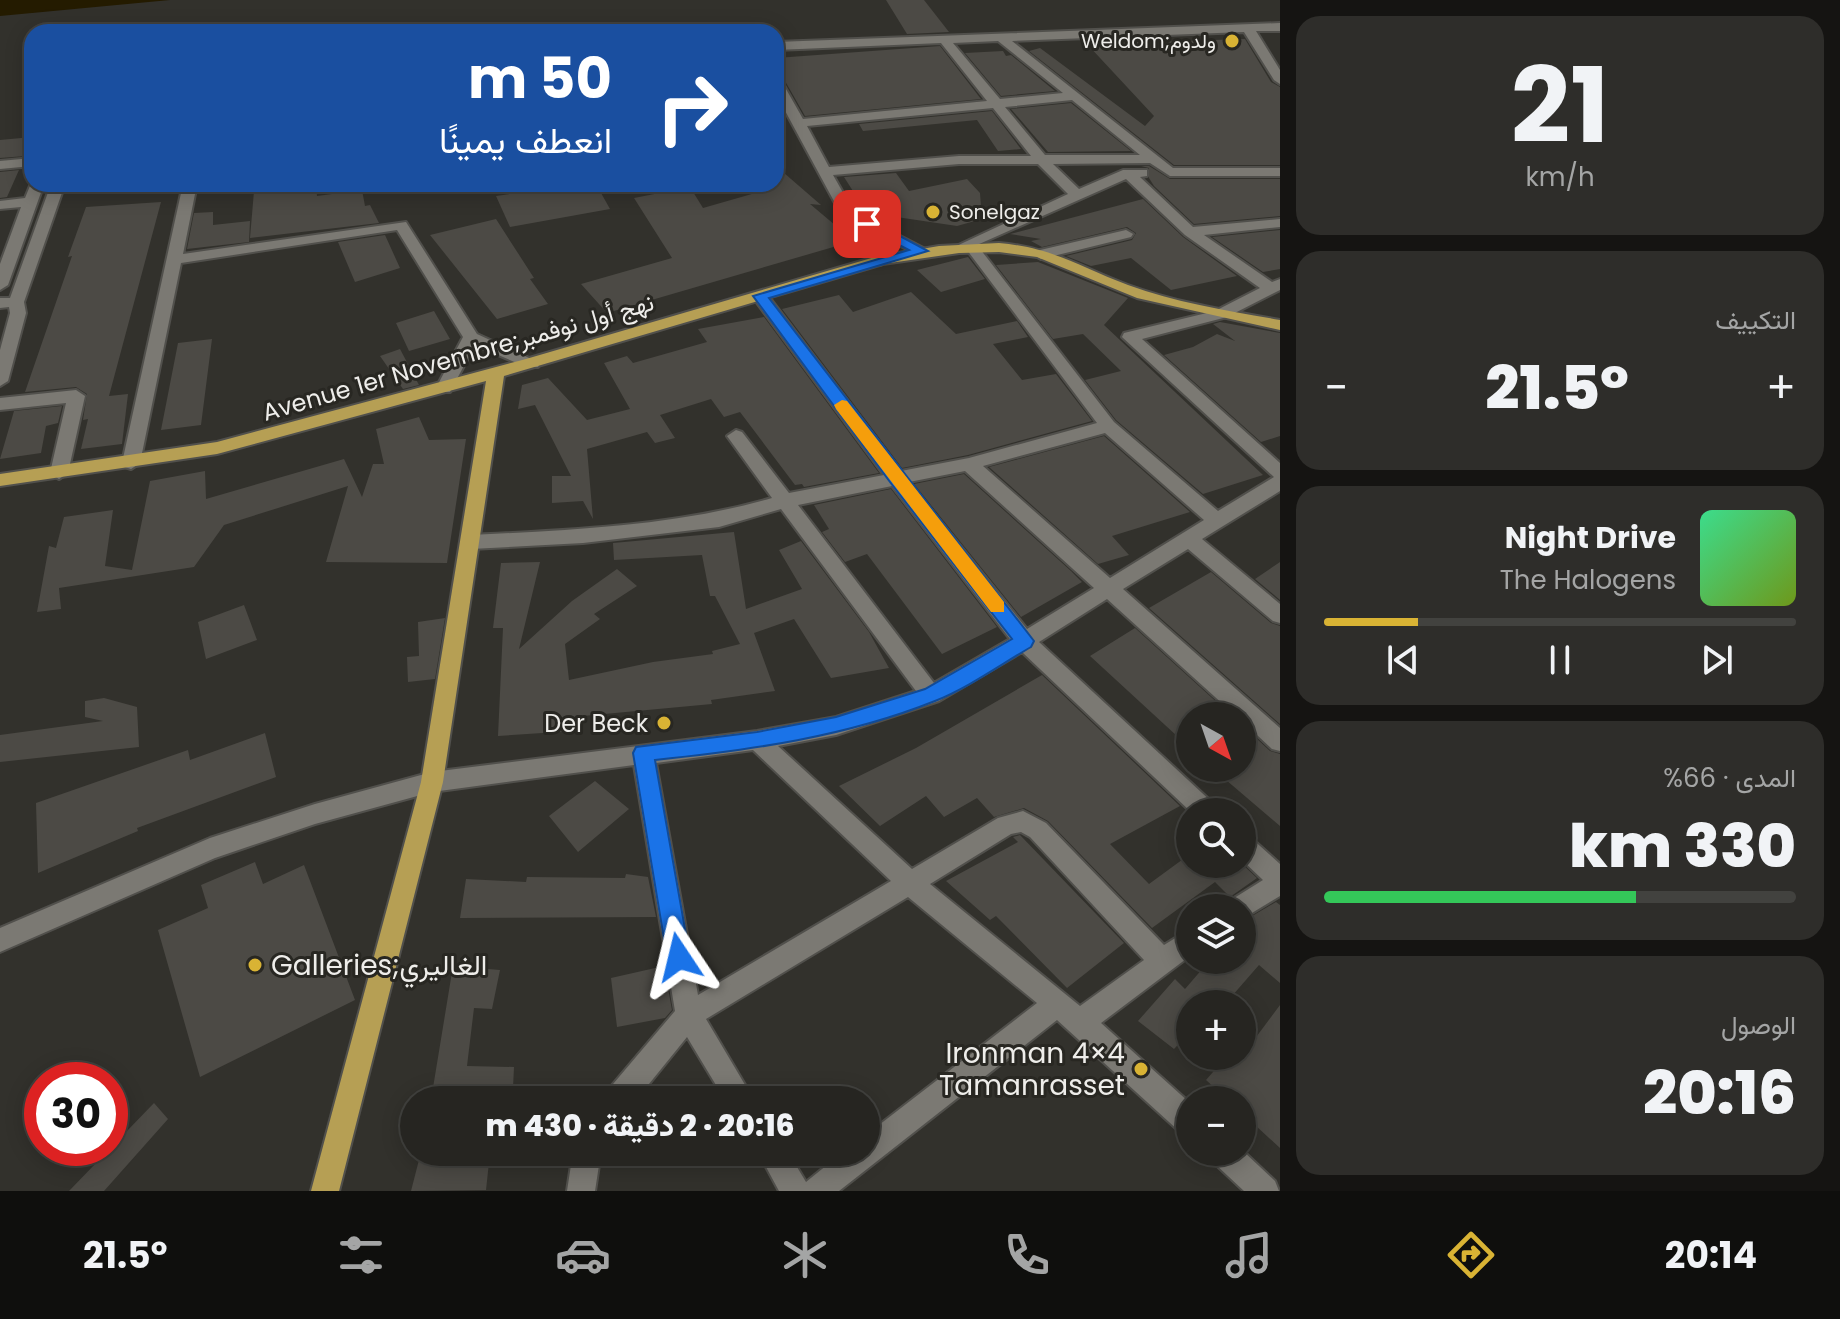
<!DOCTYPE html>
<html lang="ar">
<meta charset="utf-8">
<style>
:root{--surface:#262521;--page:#2e2d2a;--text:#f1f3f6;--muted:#a4a5a5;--line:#42423f;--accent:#d9b334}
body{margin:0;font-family:Poppins,Vazirmatn,sans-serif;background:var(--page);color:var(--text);direction:rtl;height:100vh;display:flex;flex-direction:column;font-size:30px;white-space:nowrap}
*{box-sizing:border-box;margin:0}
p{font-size:26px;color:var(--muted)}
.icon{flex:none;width:44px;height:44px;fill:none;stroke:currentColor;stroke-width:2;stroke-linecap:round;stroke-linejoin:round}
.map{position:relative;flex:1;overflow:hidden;direction:ltr}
.drawer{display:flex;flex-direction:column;gap:16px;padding:16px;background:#151412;width:560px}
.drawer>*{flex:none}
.hud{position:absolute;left:24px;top:24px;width:760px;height:168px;border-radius:24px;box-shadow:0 4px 20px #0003,0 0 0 2px var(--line);direction:rtl;background:#1a4fa0;color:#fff;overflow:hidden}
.needle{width:52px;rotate:140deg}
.tools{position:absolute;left:1176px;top:702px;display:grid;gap:16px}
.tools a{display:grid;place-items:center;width:80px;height:80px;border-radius:50%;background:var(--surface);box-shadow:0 4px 20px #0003,0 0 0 2px var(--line);font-size:40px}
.speed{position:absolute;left:24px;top:1062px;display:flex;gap:16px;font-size:40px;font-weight:700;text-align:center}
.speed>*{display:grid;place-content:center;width:104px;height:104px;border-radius:50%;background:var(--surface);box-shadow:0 4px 20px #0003,0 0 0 2px var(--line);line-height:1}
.speed .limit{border:12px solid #d22;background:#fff;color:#111}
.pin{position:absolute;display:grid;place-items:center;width:68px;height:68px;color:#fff;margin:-34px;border-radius:16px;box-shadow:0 4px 12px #0006}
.me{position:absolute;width:88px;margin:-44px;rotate:350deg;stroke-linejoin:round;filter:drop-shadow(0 0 6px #0008)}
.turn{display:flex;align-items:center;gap:28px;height:168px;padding:0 40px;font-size:36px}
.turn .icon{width:104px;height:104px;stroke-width:2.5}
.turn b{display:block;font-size:56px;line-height:68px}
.big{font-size:60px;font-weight:800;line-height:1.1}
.drawer .widget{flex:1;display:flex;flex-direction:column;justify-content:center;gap:12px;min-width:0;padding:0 28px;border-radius:24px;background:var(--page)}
.drawer .dial{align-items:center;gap:0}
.dial b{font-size:104px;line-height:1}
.song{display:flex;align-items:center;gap:24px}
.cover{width:96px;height:96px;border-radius:12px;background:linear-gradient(135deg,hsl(150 70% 55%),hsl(80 70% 35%))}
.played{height:8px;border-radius:4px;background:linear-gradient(90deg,var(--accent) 20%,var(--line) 20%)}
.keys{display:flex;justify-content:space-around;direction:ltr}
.heat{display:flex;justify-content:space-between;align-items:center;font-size:44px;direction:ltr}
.charge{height:12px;border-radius:6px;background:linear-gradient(90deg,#34c759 66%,var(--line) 0)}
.trip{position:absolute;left:400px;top:1086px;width:480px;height:80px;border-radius:40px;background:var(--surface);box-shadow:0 4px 20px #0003,0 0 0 2px var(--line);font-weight:800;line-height:80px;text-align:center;direction:rtl}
.tabs{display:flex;height:128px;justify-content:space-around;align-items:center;background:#0f0f0d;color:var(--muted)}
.tabs .icon{width:56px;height:56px}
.tabs .current{color:var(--accent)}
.tabs b{font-size:36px;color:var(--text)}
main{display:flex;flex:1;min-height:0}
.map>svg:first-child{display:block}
</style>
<main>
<section class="drawer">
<div class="widget dial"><b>21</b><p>km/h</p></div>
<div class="widget"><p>التكييف</p>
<div class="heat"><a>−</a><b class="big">21.5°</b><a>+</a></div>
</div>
<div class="widget">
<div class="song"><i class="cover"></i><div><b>Night Drive</b><p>The Halogens</p></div></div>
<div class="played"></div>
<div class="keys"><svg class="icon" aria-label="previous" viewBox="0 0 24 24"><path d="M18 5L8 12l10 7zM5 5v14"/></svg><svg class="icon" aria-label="pause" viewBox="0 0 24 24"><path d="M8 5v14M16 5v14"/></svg><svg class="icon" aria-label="next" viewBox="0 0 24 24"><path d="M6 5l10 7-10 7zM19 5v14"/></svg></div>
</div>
<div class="widget"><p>المدى · 66%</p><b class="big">330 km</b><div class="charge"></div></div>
<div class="widget"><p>الوصول</p><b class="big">20:16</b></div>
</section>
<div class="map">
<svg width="1280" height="1191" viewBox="0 0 1280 1191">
<rect width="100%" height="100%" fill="#32312c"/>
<path fill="#241b00" d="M0,0h170l-170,16z"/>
<path fill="#4c4a45" d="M886,0h38l25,32 -42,2z
M1245,39l26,43 9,5v78h-106l-145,-114 11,-3 105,78 9,-10 -67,-72z
M940,46l41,53 -176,17 -20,-35 -9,-6v-17z
M1003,51l3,5 5,-1 44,36 -54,5 -36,-43z
M1071,103l60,48 -83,1 -37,-43z
M992,111l29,38 -23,2 -21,-31 -114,11 -4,-7z
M32,137l-6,19 -26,2v-18z
M776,166l45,39 -11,-1 44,37 -247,72 -26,-29 91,-26 -38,-60 56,-11 13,21 73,-21z
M1149,166l21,13h110v37l-86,8 -40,-38 -5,-8v-10l-8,-2z
M19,170l-12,27 -7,1v-26z
M896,173l13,18 58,-12 13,14 2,26 -25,7 -74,-11 3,-20 -28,4 -14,-22z
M577,184h19l14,25 -100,18 -14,-31z
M316,185l1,11 45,-6 3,16 5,-1 9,18 -129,15 4,-47z
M1143,199l40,38 54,39 -66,14 -40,-32 -40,8 -25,-10 66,-16 4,-7 -9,-6 -85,20 -11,-6 10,-2 -31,-5z
M161,202l-52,194 19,-2 -6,50 -41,5 7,-30 -5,1 4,-26 -11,-7 -51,5 47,-136 -4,1 18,-50z
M213,212v13l37,-4 -1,21 -62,7 7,-36z
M496,219l38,59 -4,1 18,25 -51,15 -67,-84z
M1280,230v39l-17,3 -51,-35z
M385,235l15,33 -45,14 -17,-40z
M968,257l17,22 -44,13 -24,-22z
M1038,262l90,36 -24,27 159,150 -60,19 -87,-74 -31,-40 36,-9 -38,-37 -30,5 -57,-74z
M911,292l45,42 61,-13 11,16 -35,7 29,36 34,-6 36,47 -124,34 -66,13 -120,-159 57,-14 14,17z
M434,311l16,28 -41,12 -13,-28z
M764,317l115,156 -75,14 -2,-3 -7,1 -55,-73 -16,5 -13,-18 -51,16 15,23 -20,5 -8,-11 -60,17 6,70 -10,-18 -31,2v-27h19l-36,-71 -17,4 4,-24 26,-7 39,42 43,-11 -26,-46 23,-7 6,7 74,-21 -9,-13z
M1220,322l60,11v103l-19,6 -97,-87 29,-8 24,-13 18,7 -22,-17z
M212,339l-11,86 -40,5 17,-87z
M400,349l19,36 -16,4 -23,-33z
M62,406l-4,17 -12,3 -5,27 -41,6 14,-48z
M419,417l10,23 37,-1 -19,124 -121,-1 22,-76 -124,39 -30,42 -135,21 2,21 -24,3 12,-66 7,2 8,-31 49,-7 -8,56 27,4 18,-89 55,-10 1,28 138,-40 18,38 11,-33h11l-8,-35z
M1104,436l86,76 -78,24 17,19 -31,9 -109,-97z
M964,474l107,97 11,11 -61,35 -107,-133z
M891,489l106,138 -55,27 -75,-100 -22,8 -23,-30 7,-3 -15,-24z
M734,532l12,77 56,-20 -23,-39 22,-9 68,91 20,36 -58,10 -37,-59 -40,14 21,58 -64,9 1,4 -140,13 1,14 -75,5 5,-108h-10l8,-65 39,-1 -21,87 53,-48 45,-32 20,17 -43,28 6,5 -35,25 4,36 84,-18 60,-8 -1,-3 28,-7 -25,-48h-5l-8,-41 -88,5 -1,-17z
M1280,562v38l-25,-21z
M1211,572l60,51 9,3v98l-131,-116z
M244,605l13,35 -51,19 -8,-37z
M445,618l-10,61 -27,3 -1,-25 12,-1 -1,-34z
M1135,628l97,88h-42v32l-100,-92z
M1042,675l138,131 -70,38 39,40 41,-30v10h52l15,14 -27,19 -15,-15 -63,46 -104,-107 -24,-13 -30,9 -17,-19 -33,19 -18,-21 -46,30 -41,-40 77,-38z
M104,698l33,9 2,40 -139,15v-27l103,-14 -18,-4v-16z
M1242,725l28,26 10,3v72l-68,-58h30z
M265,733l11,44 -139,51 1,3 -100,42 -2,-70 152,-53 2,10z
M595,781l34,28 -51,43 -29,-36z
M1020,835l104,108 -57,45 -71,-72 -6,4 -44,-39 72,-39 -5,-5z
M255,862l8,22 41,-19 51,135 -155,77 -42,-147 50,-22 -7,-23z
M626,874l22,3 8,40 -196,1 6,-39 60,3 1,-5 98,1z
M1276,902l4,3v78l-21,-18 -34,39h-35v28l-16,17 -36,-28 37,-42 10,10 25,-29h32v-38z
M453,966l47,4 -8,39 -18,-1 -7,58 47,1 -1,21h-42l-3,12h-37z
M664,966l8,44 -7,8 -48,9 -6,-49z
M1280,1005v143l-38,-35v-13h-14l-22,-20 21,-24h15z
M154,1103l14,16 -64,72h-35z
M421,1152l69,1 -4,37 -75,1z"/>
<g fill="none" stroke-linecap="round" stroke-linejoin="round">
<g stroke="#51504c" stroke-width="4">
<path id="minor" d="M1280,23v8h-24l24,39v14l-6,-4 -30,-48 -232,9 161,127h107v8h-110l-20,-13 -97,1 26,25 44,-19h24v6l-7,1 53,50 87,-8v8l-76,8 68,47 8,-3v11l-53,27 -85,22 138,124v28l-78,48 78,65v19l-7,-2 -85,-72 -65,40 157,139v23l-8,-2 -30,-28v-5h-6l-129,-117 -68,43 176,163 4,7h-28l-169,-160 -83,49 -103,34 -58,11 134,123 86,-51 25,-7 23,12 118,122 26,-16v27l-89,67 89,80v33l-10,-4 -123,-112 -218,171h-60l-21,-39h30l18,30 37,-30h23v-17l171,-132 -129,-106 -202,122 48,81h-29l-38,-63 -51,63h-32l4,-10 67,-79 -41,-246 -202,27 -117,32 -100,34 -215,94v-24l210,-90 105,-34 117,-32 325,-41 79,-14 80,-26 -135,-182 -62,18 -136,16 -112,6 -10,-7 10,-7c101,-5 204,-9 301,-37l-45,-62 9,-6 6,2 47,61 95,-18 -132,-179 8,-5 6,2 135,178 68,-13 128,-35 -130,-173 -10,3 -7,-4 118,-55 -30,-30h-79l-126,11 21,37 75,39 -2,3h-10l-54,-26 25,32 -8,5 -5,-2 -26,-34 -73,-135v-16l6,4 21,37 184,-18 -46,-58 -165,7v-8zM998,41l65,52 -63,6 -47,-56zM1072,100l68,55h-95l-40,-48zM993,108l38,48h-72l-130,11 -22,-41zM1126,179l59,56 75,53 -45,23 -91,22 -2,4 152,140 -56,34 -104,-89 -137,-177zM1105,433l99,87 -94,58 -127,-112zM965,471l129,117 -67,41 -118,-147zM892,486l118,153 -76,44 -136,-178zM753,750l138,131 -193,114 -42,-232zM1021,832l9,5 114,123 -64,46 -150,-122 81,-50z
M32,158v8l-32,3v-8z
M32,181v3h12l-36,101 -8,5v-26l21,-57 -21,2v-8l25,-3z
M51,184h14l-41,118 2,11 -18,68 -8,5v-36l10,-37 -1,-6 -9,1v-10h10z
M183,184h14l-14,70 223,-32 71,112 63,29 -2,4h-12l-51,-22 -25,47h-12l-2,-4 27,-51 -66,-107 -216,33 -41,200 -9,6 -6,-2 -3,-4z
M1126,230l7,4 -2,3 -90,22 -8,-5 3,-3z
M76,390l9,6 -17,77 -9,6 -9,-6 16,-70 -66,7v-12z
M1242,834l8,3 30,27v32l-38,23v-11h-14l3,-8 32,-20 -21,-20z
M1242,1150l33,31 4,10h-35l-31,-29 -4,-10z
M573,1152h28l-6,39h-28z"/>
</g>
<g stroke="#51504c" stroke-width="4">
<path id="major" d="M999,243c55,5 81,24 129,42 49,18 102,26 152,35v10l-143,-32 -100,-41 -38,-5 -40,1 -76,11 -379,112 -61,406 -104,409h-28l110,-409 65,-401 -269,73 -217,32v-12l217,-32 309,-83 349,-102 64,-11z"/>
</g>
<use href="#minor" fill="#7b7973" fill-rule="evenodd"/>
<use href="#major" fill="#b69f54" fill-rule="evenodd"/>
</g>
<path fill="#1a73e8" stroke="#114b97" stroke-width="2" d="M862,221h10l56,30 -159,47 265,343 -3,6c-31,18 -63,41 -96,54 -90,36 -184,49 -280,59l35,197 -3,8 -8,3 -8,-3 -4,-8 -34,-204 3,-6 121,-15 79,-15 89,-28 87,-50 -122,-157 -137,-186 156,-46 -47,-24z"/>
<path fill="#f59e0b" d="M842,400l5,1 157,201v10h-13l-155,-203 -2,-4z"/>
<g fill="#d9b334" stroke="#282722" stroke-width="3">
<circle cx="1232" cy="41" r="8"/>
<circle cx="933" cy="212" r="8"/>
<circle cx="664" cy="723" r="8"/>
<circle cx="255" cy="965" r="8"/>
<circle cx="1141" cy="1069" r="8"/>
</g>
<g text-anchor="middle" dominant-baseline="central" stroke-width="6" stroke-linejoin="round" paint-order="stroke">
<g font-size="20" fill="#eeedea" stroke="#282722" text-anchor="end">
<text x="1216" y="41">Weldom;ولدوم</text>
<text x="949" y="212" text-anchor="start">Sonelgaz</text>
</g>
<g font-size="24" fill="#eeedea" stroke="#282722">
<text transform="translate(458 357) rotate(-16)">Avenue 1er Novembre;نهج أول نوفمبر</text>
</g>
<g font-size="24" fill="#eeedea" stroke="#282722" text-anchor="end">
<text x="648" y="723">Der Beck</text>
</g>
<g font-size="28" fill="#eeedea" stroke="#282722" text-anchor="start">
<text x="271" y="965">Galleries;الغاليري</text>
<text x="1125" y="1053" text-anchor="end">Ironman 4×4<tspan x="1125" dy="32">Tamanrasset</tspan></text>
</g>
</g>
</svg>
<div class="tools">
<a><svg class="needle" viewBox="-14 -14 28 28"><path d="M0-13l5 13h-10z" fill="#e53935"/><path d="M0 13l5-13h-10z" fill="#a4a5a5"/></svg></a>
<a><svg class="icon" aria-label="search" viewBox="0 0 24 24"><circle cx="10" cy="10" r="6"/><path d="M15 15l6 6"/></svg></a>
<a><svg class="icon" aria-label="layers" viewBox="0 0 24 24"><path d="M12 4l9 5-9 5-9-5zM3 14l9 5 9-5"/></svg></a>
<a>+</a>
<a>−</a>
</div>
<div class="speed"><div class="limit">30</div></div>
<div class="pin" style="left:867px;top:224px;background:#d93025"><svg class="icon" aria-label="arrive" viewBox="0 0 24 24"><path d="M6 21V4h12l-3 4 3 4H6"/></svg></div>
<svg class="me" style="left:679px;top:957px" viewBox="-20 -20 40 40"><path d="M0-17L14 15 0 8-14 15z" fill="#1a73e8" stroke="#fff" stroke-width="4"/></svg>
<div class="trip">20:16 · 2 دقيقة · 430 m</div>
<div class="hud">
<div class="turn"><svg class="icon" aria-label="right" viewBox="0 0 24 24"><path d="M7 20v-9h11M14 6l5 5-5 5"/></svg><div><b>50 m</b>انعطف يمينًا</div></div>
</div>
</div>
</main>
<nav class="tabs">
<b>20:14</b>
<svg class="icon current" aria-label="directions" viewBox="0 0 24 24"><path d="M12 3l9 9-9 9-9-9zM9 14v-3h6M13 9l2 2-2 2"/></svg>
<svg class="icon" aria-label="music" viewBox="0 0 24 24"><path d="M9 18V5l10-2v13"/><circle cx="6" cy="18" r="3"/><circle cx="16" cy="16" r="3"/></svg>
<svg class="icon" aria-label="phone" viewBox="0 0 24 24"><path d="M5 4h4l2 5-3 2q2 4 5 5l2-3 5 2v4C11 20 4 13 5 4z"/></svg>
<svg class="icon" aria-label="climate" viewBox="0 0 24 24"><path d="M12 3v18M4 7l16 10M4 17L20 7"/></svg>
<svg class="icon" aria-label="car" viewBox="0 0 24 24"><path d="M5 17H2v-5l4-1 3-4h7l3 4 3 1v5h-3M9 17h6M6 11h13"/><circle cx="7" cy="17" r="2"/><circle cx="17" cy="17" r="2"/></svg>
<svg class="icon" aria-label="filters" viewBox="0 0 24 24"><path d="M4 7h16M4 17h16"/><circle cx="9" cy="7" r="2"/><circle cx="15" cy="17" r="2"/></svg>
<b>21.5°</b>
</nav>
